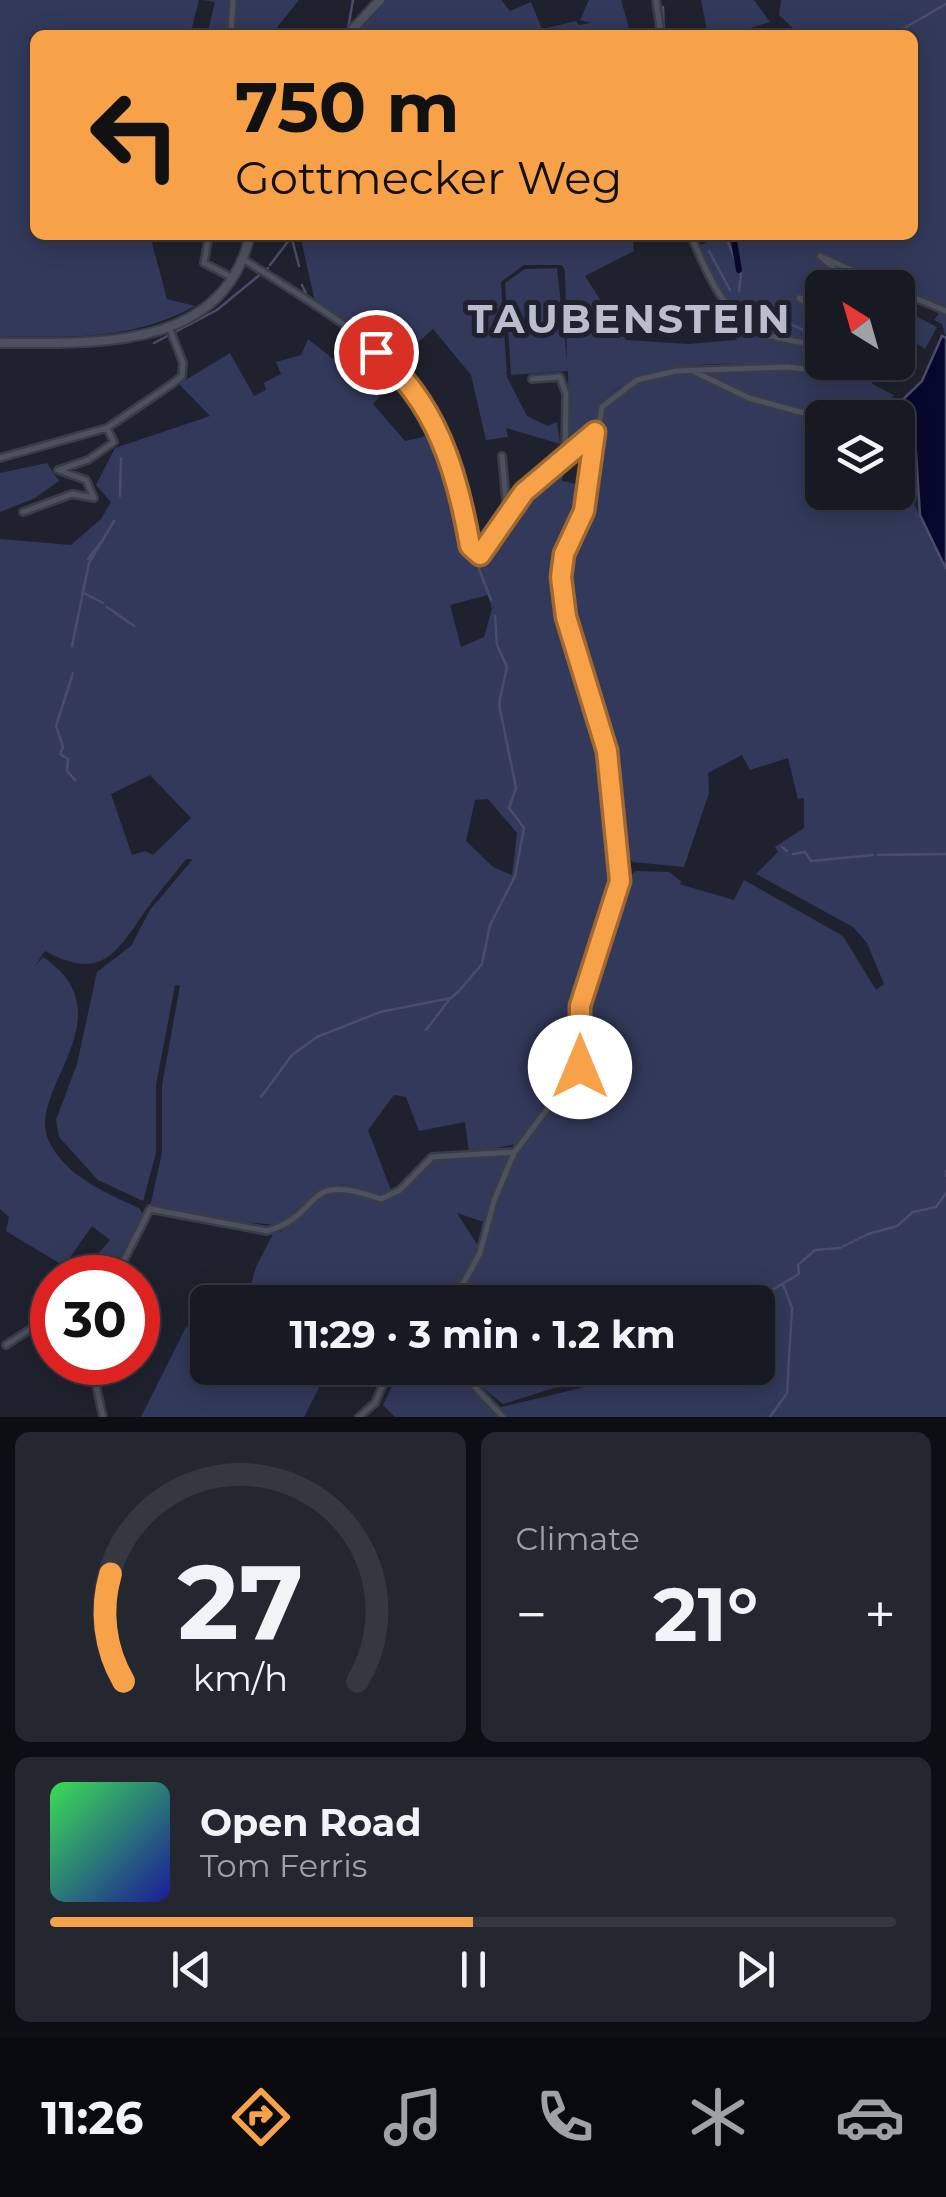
<!DOCTYPE html>
<meta charset="utf-8">
<style>
:root{--surface:#171a22;--page:#24272f;--text:#f1f3f6;--muted:#9ea1a5;--line:#363840;--accent:#f7a148}
body{margin:0;font-family:Montserrat,sans-serif;background:var(--page);color:var(--text);height:100vh;display:flex;flex-direction:column;font-size:38px;white-space:nowrap}
*{box-sizing:border-box;margin:0}
p{font-size:32px;color:var(--muted)}
.icon{flex:none;width:55px;height:55px;fill:none;stroke:currentColor;stroke-width:2;stroke-linecap:round;stroke-linejoin:round}
.map{position:relative;height:1417px;overflow:hidden}
.panel{display:flex;flex-direction:column;gap:15px;padding:15px;background:#0d0e13;flex:1}
.panel>*{flex:none}
.hud{position:absolute;left:30px;top:30px;width:888px;height:210px;border-radius:15px;box-shadow:0 5px 25px #0003,0 0 0 2px var(--line);background:#f7a148;color:#111;overflow:hidden}
.needle{width:65px;rotate:323deg}
.controls{position:absolute;left:805px;top:270px;display:grid;gap:20px}
.controls a{display:grid;place-items:center;width:110px;height:110px;border-radius:15px;background:var(--surface);box-shadow:0 5px 25px #0003,0 0 0 2px var(--line);font-size:50px}
.speed{position:absolute;left:30px;top:1255px;display:flex;gap:20px;font-size:50px;font-weight:700;text-align:center}
.speed>*{display:grid;place-content:center;width:130px;height:130px;border-radius:50%;background:var(--surface);box-shadow:0 5px 25px #0003,0 0 0 2px var(--line);line-height:1}
.speed .limit{border:15px solid #d22;background:#fff;color:#111}
.pin{position:absolute;display:grid;place-items:center;width:85px;height:85px;color:#fff;margin:-42px;border:5px solid #fff;border-radius:50%;box-shadow:0 2px 10px #0007}
.me{position:absolute;width:110px;margin:-55px;rotate:0deg;stroke-linejoin:round;filter:drop-shadow(0 0 8px #0008)}
.turn{display:flex;align-items:center;gap:35px;height:210px;padding:0 40px;font-size:45px}
.turn .icon{width:130px;height:130px;stroke-width:2.5}
.turn b{display:block;font-size:70px;line-height:85px}
.big{font-size:75px;font-weight:700;line-height:1.1}
.panel .widget{flex:1;display:flex;flex-direction:column;justify-content:center;gap:15px;min-width:0;padding:0 35px;border-radius:15px;background:var(--page)}
.panel .dial{align-items:center;gap:0}
.dial svg{height:260px;overflow:visible;fill:none;stroke:var(--line);stroke-width:7;stroke-linecap:round;text-anchor:middle}
.dial text{fill:var(--text);stroke:none}
.song{display:flex;align-items:center;gap:30px}
.cover{width:120px;height:120px;border-radius:15px;background:linear-gradient(135deg,hsl(130 70% 55%),hsl(240 70% 35%))}
.played{height:10px;border-radius:5px;background:linear-gradient(90deg,var(--accent) 50%,var(--line) 50%)}
.keys{display:flex;justify-content:space-around;direction:ltr}
.heat{display:flex;justify-content:space-between;align-items:center;font-size:55px;direction:ltr}
.panel .tiles{flex:1;display:grid;gap:15px;grid-template-columns:1fr 1fr}
.widget:last-child{grid-column:span 2}
.trip{position:absolute;left:190px;top:1285px;width:585px;height:100px;border-radius:15px;background:var(--surface);box-shadow:0 5px 25px #0003,0 0 0 2px var(--line);font-weight:700;line-height:100px;text-align:center}
.dock{display:flex;height:160px;justify-content:space-around;align-items:center;background:#090a0e;color:var(--muted)}
.dock .icon{width:70px;height:70px}
.dock .selected{color:var(--accent)}
.dock b{font-size:45px;color:var(--text)}
.map>svg:first-child{display:block}
</style>
<div class="map">
<svg width="946" height="1417" viewBox="0 0 946 1417">
<rect width="100%" height="100%" fill="#1f222e"/>
<path fill="#32395a" fill-rule="evenodd" d="M0,0h199l-9,35h-155v200h119l-2,8 15,56 28,7c-67,36 -121,30 -195,31z
M203,0h96l-28,35h-64l8,-33z
M385,0h116l9,11 21,-9 11,27 34,-8 3,4 12,-2 -11,-3 9,-20h32l10,35h-267l-4,-8z
M701,0h53l16,22 -26,8v5h-36z
M781,0h165v338l-4,-14 -8,-4 7,-9 -30,-16 -8,14 34,18 -12,22 -27,-19v-42h-76v11l-25,-5 -1,5 26,20v18l-6,5 -50,-10 -17,-10 -21,-21 -30,-55 25,-11h189v-200h-112l-21,-20z
M300,235h332l2,16 -49,25 41,64 62,4 48,-4 4,-16c28,14 57,15 82,29v9l19,1 12,10c-64,-7 -183,-23 -238,17 -16,12 -15,24 -23,40 -4,7 -16,15 -23,21l-1,-80 -57,4 -6,-92 20,-14 32,-1 10,93 -2,-90 -3,-6h-38l-23,17 6,95 20,39 21,10 9,-4 3,22 -54,-16 2,9 -22,3 -15,-65 -38,-46 -39,35 -78,-58z
M308,339l72,57 -7,8 32,37 35,-8 28,110 11,14 8,-2c17,-40 41,-68 77,-92l-2,18 29,6 11,-77c9,-9 19,-20 30,-25 54,-26 184,-16 242,-7l-2,6 22,11 -19,22 -53,1v74l59,1 3,7 26,-4 36,73v848h-551l-12,-12 18,-37h52l40,41 142,-34 -81,13 -51,16 -45,-36h300v-66h-348l-16,-16 -13,16h-135l10,-35 18,-35h7l48,-42 60,10c16,-10 25,-31 42,-39 10,-6 72,-8 79,-3l-23,65 -30,-10 27,42 13,-54 18,-43 67,-88v-64l45,-128 9,-7 33,1 13,10 -3,2 55,16 10,-20 99,56 33,54 8,-6 -17,-41 -14,-16 -97,-53 22,-22 -3,-5 29,-19v-30l-6,1 -10,-41 -38,12 -8,-15 -34,18 1,20 -25,74 -51,-5 -9,-8 -8,2 -1,35 -39,114 -1,54 -58,85 -48,9 -4,-31 -46,9 -13,-34 -12,-2 -26,35 24,63c-15,3 -24,-3 -39,-7 -33,-9 -51,22 -75,39l-62,-5 -66,-13 12,-54v-68l18,-99 -5,-1 -19,100v68l-13,48 -45,-21 -39,-43 -3,-17 21,-56 20,-92 34,-26 19,-36 43,-51h-7c-13,17 -28,34 -40,51 -30,43 -44,72 -101,41l-11,16 9,-10c86,58 -16,132 5,182 16,37 58,54 91,69l4,6 -32,60 -10,1 -3,-21 12,-14 -18,-14 -28,40 -58,-35 3,-14 -9,-8v-670l71,6 30,-26 10,-17 -15,-17 19,-37 95,-32 -31,-32 51,-31 24,43 12,-6 -2,-7 17,-9 -5,-12 25,-7zM488,595l4,14 -8,28 -23,10 -11,-42zM150,775l41,43 -38,37 -8,-4 -13,4 -21,-61zM488,799l29,34 -5,42 -19,-8 -27,-26 9,-41z
M47,463l12,18 -24,17 -35,14v-39z
M186,1327l21,5 1,36h121l-25,49h-163z"/>
<path fill="#07082d" stroke="#4a4c69" stroke-width="2.5" d="M942,336l4,2v231l-26,-54 -4,-62 -18,-19v-16l-13,-1 37,-36z"/>
<g fill="none" stroke-linecap="round" stroke-linejoin="round">
<path stroke="#4a4c69" stroke-width="2.5" d="M663,7l1,28
M348,29l5,-29
M892,35l54,-31
M725,235l16,39 -2,17
M292,239l7,27
M709,251l21,39
M270,265l23,-30
M302,285l6,13
M759,310l60,27
M154,343l63,-33 51,-42
M898,367l2,1
M449,488l9,33
M120,496l1,-38
M461,542l17,24 13,34
M88,559l13,-17
M82,592l21,11
M107,607l27,19
M72,646l17,-83 25,-42
M73,673l-17,53 7,21 -3,7 8,5 -1,12 8,9
M782,847l5,4
M793,854l12,-2 6,9 62,-6
M878,855l68,-1
M426,1030l23,-30
M261,1097l31,-42 25,-18 63,-25 71,-14 8,-7 23,-27 8,-39 25,-49 9,-48 -15,-20 7,-20 -17,-84 8,-37 -10,-22 -2,-29
M946,1171v5
M752,1302l47,-28 -1,-9 17,-15 25,-2 28,-14 29,-8 16,-14 23,-5 10,-14
M473,1371l42,3 17,-6
M436,1386l20,-6
M770,1417l17,-24 5,-85 -9,-24"/>
<path stroke="#07082d" stroke-width="6" d="M734,241l5,29"/>
<g stroke="#3a3c47" stroke-width="10">
<path id="street" d="M656,0l5,35
M231,35l2,-35
M209,235l-5,28 27,14
M691,235c16,39 34,84 77,100 18,7 37,5 54,14
M243,259c55,36 139,82 176,136 24,33 44,110 51,151l10,9 44,-63 71,-60
M856,288l-36,-32 71,32
M898,291l48,20
M822,302l-23,-4 23,18
M708,305l29,13
M898,322l16,15 -16,-5
M695,372l54,26 73,20
M532,379l28,-2 6,17 -1,64
M502,456l5,55
M0,458l107,-30 65,-44 10,-8 1,-13 -14,-36
M23,512l49,-18 22,4 -8,-18 -28,-10 30,-10 26,-18 -7,-14
M115,1278l35,-69 117,22c59,-17 32,-61 114,-32l19,-9 32,-33 82,-5
M453,1302l27,-49 14,-52 20,-48 65,-86v-61l41,-125 -13,-130 -40,-134 -6,-40 3,-23 20,-43 18,-104 35,-27 39,-9 111,-4 72,8 2,-3 -13,-10
M6,1345l46,-30
M91,1362l12,55
M457,1368l46,49
M359,1417l16,-14 15,-35"/>
</g>
<g stroke="#3a3c47" stroke-width="12">
<path id="secondary" d="M347,35l33,-35
M0,343c93,0 224,9 250,-108"/>
</g>
<use href="#street" stroke="#4d515f" stroke-width="5"/>
<use href="#secondary" stroke="#4d515f" stroke-width="8"/>
</g>
<g fill="none" stroke-linecap="round" stroke-linejoin="round">
<g stroke="#a1692f" stroke-width="25">
<path id="route" d="M376,352c60,49 81,119 94,194l10,9 44,-63 71,-60 -11,79 -20,43 -3,23 5,40 41,134 13,130 -40,125v61"/>
</g>
<use href="#route" stroke="#f7a148" stroke-width="18"/>
</g>
<g text-anchor="middle" dominant-baseline="central" stroke-width="10" stroke-linejoin="round" paint-order="stroke">
<g font-size="40" font-weight="bold" letter-spacing="2.5" fill="#b9bdce" stroke="#1f222e">
<text x="630" y="318">TAUBENSTEIN</text>
</g>
</g>
</svg>
<div class="controls">
<a><svg class="needle" viewBox="-14 -14 28 28"><path d="M0-13l5 13h-10z" fill="#e53935"/><path d="M0 13l5-13h-10z" fill="#9ea1a5"/></svg></a>
<a><svg class="icon" aria-label="layers" viewBox="0 0 24 24"><path d="M12 4l9 5-9 5-9-5zM3 14l9 5 9-5"/></svg></a>
</div>
<div class="speed"><div class="limit">30</div></div>
<div class="pin" style="left:376px;top:352px;background:#d93025"><svg class="icon" aria-label="arrive" viewBox="0 0 24 24"><path d="M6 21V4h12l-3 4 3 4H6"/></svg></div>
<svg class="me" style="left:580px;top:1067px" viewBox="-20 -20 40 40"><circle r="19" fill="#fff"/><path d="M0-13L10 11 0 6-10 11z" fill="#f7a148"/></svg>
<div class="trip">11:29 · 3 min · 1.2 km</div>
<div class="hud">
<div class="turn"><svg class="icon" aria-label="left" viewBox="0 0 24 24"><path d="M17 20v-9H6M10 6l-5 5 5 5"/></svg><div><b>750 m</b>Gottmecker Weg</div></div>
</div>
</div>
<section class="panel">
<div class="tiles">
<div class="widget dial"><svg viewBox="0 0 100 80">
<path d="M14 69A42 42 0 1 1 86 69"/>
<path d="M14 69A42 42 0 0 1 10 36" stroke="#f7a148"/>
<text x="50" y="56" font-size="32" font-weight="700">27</text>
<text x="50" y="72" font-size="11">km/h</text>
</svg></div>
<div class="widget"><p>Climate</p>
<div class="heat"><a>−</a><b class="big">21°</b><a>+</a></div>
</div>
<div class="widget">
<div class="song"><i class="cover"></i><div><b>Open Road</b><p>Tom Ferris</p></div></div>
<div class="played"></div>
<div class="keys"><svg class="icon" aria-label="previous" viewBox="0 0 24 24"><path d="M18 5L8 12l10 7zM5 5v14"/></svg><svg class="icon" aria-label="pause" viewBox="0 0 24 24"><path d="M8 5v14M16 5v14"/></svg><svg class="icon" aria-label="next" viewBox="0 0 24 24"><path d="M6 5l10 7-10 7zM19 5v14"/></svg></div>
</div>
</div>
</section>
<nav class="dock">
<b>11:26</b>
<svg class="icon selected" aria-label="directions" viewBox="0 0 24 24"><path d="M12 3l9 9-9 9-9-9zM9 14v-3h6M13 9l2 2-2 2"/></svg>
<svg class="icon" aria-label="music" viewBox="0 0 24 24"><path d="M9 18V5l10-2v13"/><circle cx="6" cy="18" r="3"/><circle cx="16" cy="16" r="3"/></svg>
<svg class="icon" aria-label="phone" viewBox="0 0 24 24"><path d="M5 4h4l2 5-3 2q2 4 5 5l2-3 5 2v4C11 20 4 13 5 4z"/></svg>
<svg class="icon" aria-label="climate" viewBox="0 0 24 24"><path d="M12 3v18M4 7l16 10M4 17L20 7"/></svg>
<svg class="icon" aria-label="car" viewBox="0 0 24 24"><path d="M5 17H2v-5l4-1 3-4h7l3 4 3 1v5h-3M9 17h6M6 11h13"/><circle cx="7" cy="17" r="2"/><circle cx="17" cy="17" r="2"/></svg>
</nav>
